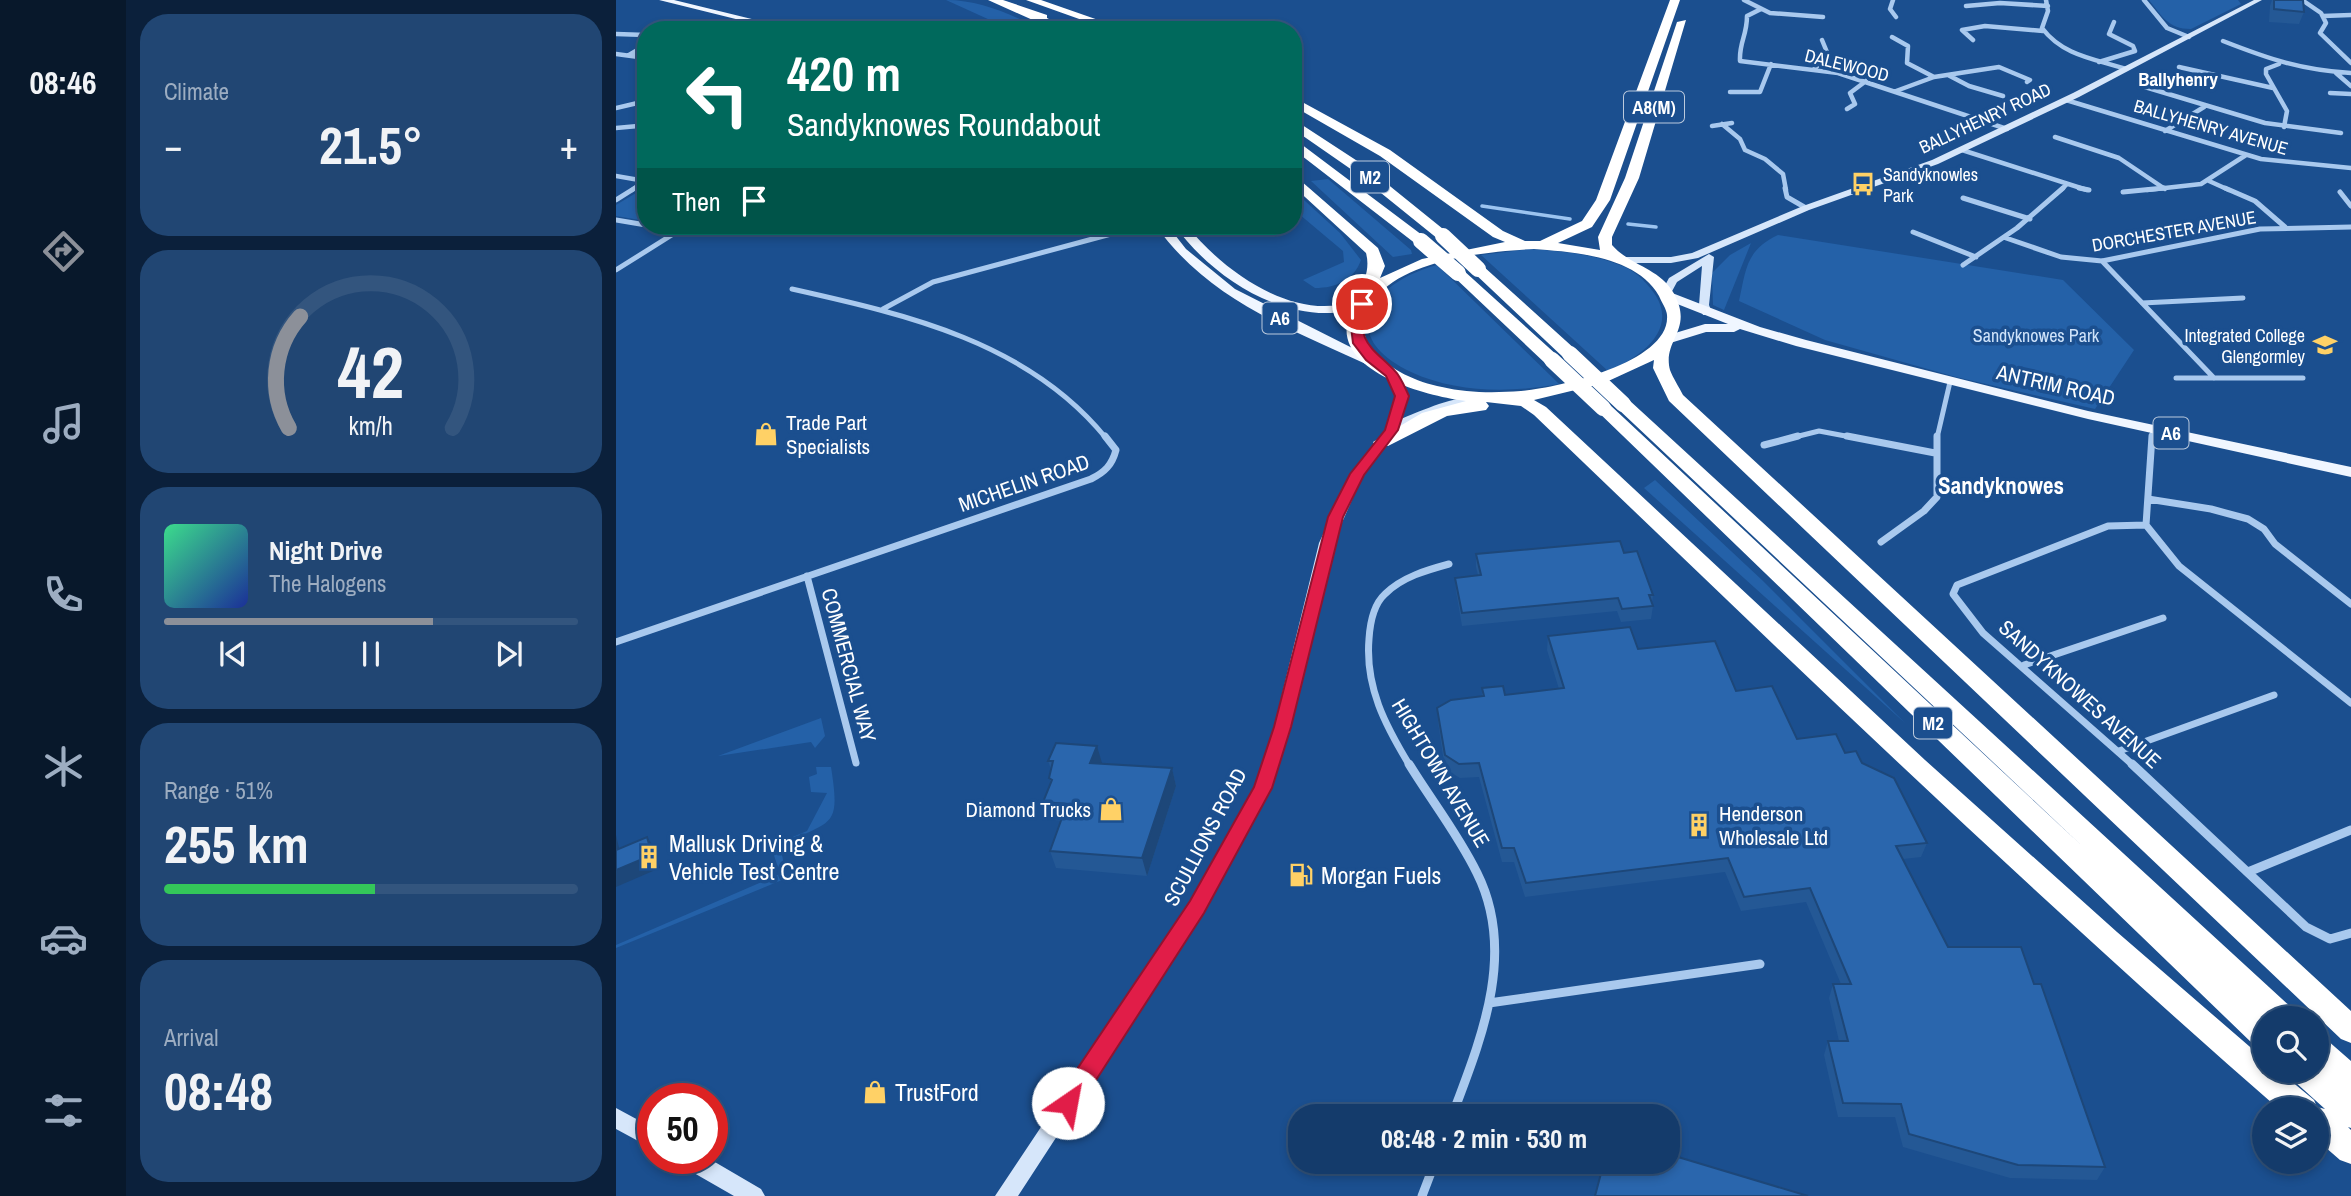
<!DOCTYPE html>
<meta charset="utf-8">
<style>
:root{--surface:#143b6b;--page:#214673;--text:#f1f3f6;--muted:#9dadc1;--line:#33557e;--accent:#8c9099}
body{margin:0;font-family:"Archivo Narrow",sans-serif;background:var(--page);color:var(--text);height:100vh;display:flex;flex-direction:column;font-size:26px;white-space:nowrap}
*{box-sizing:border-box;margin:0}
p{font-size:23px;color:var(--muted)}
.icon{flex:none;width:38px;height:38px;fill:none;stroke:currentColor;stroke-width:2;stroke-linecap:round;stroke-linejoin:round}
.map{position:relative;flex:1;overflow:hidden}
.details{display:flex;flex-direction:column;gap:14px;padding:14px;background:#0b203b;width:490px}
.details>*{flex:none}
.guide{position:absolute;left:21px;top:21px;width:665px;height:214px;border-radius:28px;box-shadow:0 4px 10px #0003,0 0 0 2px var(--line);background:#00695c;color:#fff;overflow:hidden}
.controls{position:absolute;left:1636px;top:1006px;display:grid;gap:14px}
.controls a{display:grid;place-items:center;width:77px;height:77px;border-radius:50%;background:var(--surface);box-shadow:0 4px 10px #0003,0 0 0 2px var(--line);font-size:35px}
.speed{position:absolute;left:21px;top:1083px;display:flex;gap:14px;font-size:35px;font-weight:700;text-align:center}
.speed>*{display:grid;place-content:center;width:91px;height:91px;border-radius:50%;background:var(--surface);box-shadow:0 4px 10px #0003,0 0 0 2px var(--line);line-height:1}
.speed .limit{border:10px solid #d22;background:#fff;color:#111}
.pin{position:absolute;display:grid;place-items:center;width:60px;height:60px;color:#fff;margin:-30px;border:4px solid #fff;border-radius:50%;box-shadow:0 2px 7px #0007}
.me{position:absolute;width:77px;margin:-38px;rotate:33deg;stroke-linejoin:round;filter:drop-shadow(0 0 5px #0008)}
.turn{display:flex;align-items:center;gap:24px;height:147px;padding:0 35px;font-size:32px}
.turn .icon{width:91px;height:91px;stroke-width:2.5}
.turn b{display:block;font-size:49px;line-height:60px}
.then{display:flex;align-items:center;height:66px;padding:0 35px;background:#0003;gap:14px;font-size:26px}
.big{font-size:52px;font-weight:700;line-height:1.1}
.details .card{flex:1;display:flex;flex-direction:column;justify-content:center;gap:10px;min-width:0;padding:0 24px;border-radius:28px;background:var(--page)}
.details .dial{align-items:center;gap:0}
.dial svg{height:182px;overflow:visible;fill:none;stroke:var(--line);stroke-width:7;stroke-linecap:round;text-anchor:middle}
.dial text{fill:var(--text);stroke:none}
.song{display:flex;align-items:center;gap:21px}
.cover{width:84px;height:84px;border-radius:10px;background:linear-gradient(135deg,hsl(150 70% 55%),hsl(230 70% 35%))}
.played{height:7px;border-radius:4px;background:linear-gradient(90deg,var(--accent) 65%,var(--line) 65%)}
.keys{display:flex;justify-content:space-around;direction:ltr}
.heat{display:flex;justify-content:space-between;align-items:center;font-size:38px;direction:ltr}
.charge{height:10px;border-radius:5px;background:linear-gradient(90deg,#34c759 51%,var(--line) 0)}
.trip{position:absolute;left:672px;top:1104px;width:392px;height:70px;border-radius:28px;background:var(--surface);box-shadow:0 4px 10px #0003,0 0 0 2px var(--line);font-weight:700;line-height:70px;text-align:center}
main{display:flex;flex:1;min-height:0}
.dock{display:flex;flex-direction:column;width:126px;justify-content:space-around;align-items:center;background:#08182b;color:var(--muted)}
.dock .icon{width:49px;height:49px}
.dock .on{color:var(--accent)}
.dock b{font-size:32px;color:var(--text)}
.map>svg:first-child{display:block}
</style>
<main>
<nav class="dock">
<b>08:46</b>
<svg class="icon on" aria-label="directions" viewBox="0 0 24 24"><path d="M12 3l9 9-9 9-9-9zM9 14v-3h6M13 9l2 2-2 2"/></svg>
<svg class="icon" aria-label="music" viewBox="0 0 24 24"><path d="M9 18V5l10-2v13"/><circle cx="6" cy="18" r="3"/><circle cx="16" cy="16" r="3"/></svg>
<svg class="icon" aria-label="phone" viewBox="0 0 24 24"><path d="M5 4h4l2 5-3 2q2 4 5 5l2-3 5 2v4C11 20 4 13 5 4z"/></svg>
<svg class="icon" aria-label="climate" viewBox="0 0 24 24"><path d="M12 3v18M4 7l16 10M4 17L20 7"/></svg>
<svg class="icon" aria-label="car" viewBox="0 0 24 24"><path d="M5 17H2v-5l4-1 3-4h7l3 4 3 1v5h-3M9 17h6M6 11h13"/><circle cx="7" cy="17" r="2"/><circle cx="17" cy="17" r="2"/></svg>
<svg class="icon" aria-label="filters" viewBox="0 0 24 24"><path d="M4 7h16M4 17h16"/><circle cx="9" cy="7" r="2"/><circle cx="15" cy="17" r="2"/></svg>
</nav>
<section class="details">
<div class="card"><p>Climate</p>
<div class="heat"><a>−</a><b class="big">21.5°</b><a>+</a></div>
</div>
<div class="card dial"><svg viewBox="0 0 100 80">
<path d="M14 69A42 42 0 1 1 86 69"/>
<path d="M14 69A42 42 0 0 1 19 20" stroke="#8c9099"/>
<text x="50" y="56" font-size="32" font-weight="700">42</text>
<text x="50" y="72" font-size="11">km/h</text>
</svg></div>
<div class="card">
<div class="song"><i class="cover"></i><div><b>Night Drive</b><p>The Halogens</p></div></div>
<div class="played"></div>
<div class="keys"><svg class="icon" aria-label="previous" viewBox="0 0 24 24"><path d="M18 5L8 12l10 7zM5 5v14"/></svg><svg class="icon" aria-label="pause" viewBox="0 0 24 24"><path d="M8 5v14M16 5v14"/></svg><svg class="icon" aria-label="next" viewBox="0 0 24 24"><path d="M6 5l10 7-10 7zM19 5v14"/></svg></div>
</div>
<div class="card"><p>Range · 51%</p><b class="big">255 km</b><div class="charge"></div></div>
<div class="card"><p>Arrival</p><b class="big">08:48</b></div>
</section>
<div class="map">
<svg width="1735" height="1196" viewBox="0 0 1735 1196">
<rect width="100%" height="100%" fill="#1b4f8f"/>
<path fill="#2461a8" d="M330,0c35,0 66,15 97,30h-31z
M1533,0h89l3,4 -50,25c-23,0 -29,-13 -42,-29z
M712,179l83,71 1,4 -19,3 -82,-76z
M30,187v7l-7,7 7,-2v22l-30,-5v-11z
M677,190l47,43 21,27c-7,20 -25,28 -46,28l-12,-8 41,-18 -1,-11 -50,-42z
M1162,235l285,45 71,70 -39,59 -139,-32 -131,-37 -86,-39c7,-32 7,-51 39,-66z
M1135,243l-27,67 -11,-5 -1,-32 18,-18z
M913,249c33,2 65,5 96,18 13,6 23,17 31,29 22,36 -19,63 -48,75l-127,-116z
M821,265l116,113 6,6c-48,9 -103,9 -148,-12 -78,-37 -38,-90 26,-107z
M1039,480l107,100 143,143 -261,-235z
M205,718l4,18 -10,12 -4,-6 -93,14z
M200,767h15c10,63 1,52 -51,79l7,32 -171,70v-3l164,-71 -9,-28 36,-15 20,-38 -16,-1 -2,-15 8,-3z"/>
<g fill="none" stroke-linecap="round" stroke-linejoin="round">
<path stroke="#9cc4f0" stroke-width="3.5" d="M866,206l88,13
M1012,224l28,3"/>
<path stroke="#a9c9ee" stroke-width="4.5" d="M1128,0l26,13 53,4
M1277,0l-3,9 6,8
M1430,0l2,11 -6,17c21,28 53,31 84,41
M1528,0l23,28 22,9
M1686,0l19,13 5,10 -6,10 31,30
M1350,6l34,-3 48,3
M1145,9l-14,7c0,20 -8,26 -7,45l98,12 169,56
M1707,16l28,-1
M0,34l30,1
M1276,37l16,9 -1,17 27,14
M1357,40l-11,-10 23,-4 58,5
M1607,41c46,18 78,29 128,32
M0,54l30,4
M13,55l17,-10
M1483,62l36,-11 -2,-5 -24,-12 5,-12
M1663,64l-13,5v5l21,37 -3,16
M1563,67l94,21
M1199,68l14,-11 -7,-17
M1720,73l15,13
M1332,75l21,11 34,10
M1529,87l120,36 76,10
M1280,91l38,-14 65,-10 31,13 -3,2
M1114,92h30l11,-28
M1714,93l21,1
M1450,100l195,59 90,9
M0,108l30,-7
M1231,109l8,-5 -5,-11 16,-12
M1106,124l18,15 5,11 20,9 18,15 3,16
M1096,126l20,-3
M0,128l22,-2 8,-6
M1549,131l39,-24
M1340,134l13,-2 10,-12
M1439,137l64,21 46,31
M1346,150l125,40
M0,176l29,5 -13,9
M1593,181l20,9
M1445,190l5,-5
M1531,190l54,-6 45,-29"/>
<path stroke="#a9c9ee" stroke-width="5" d="M1169,188l2,9 19,11
M1463,188l10,2
M1609,188l30,13 30,26
M1507,192l41,-4
M1724,192l11,14
M1347,198l67,21
M0,200l19,-12
M0,220l30,5
M34,226l28,5
M1297,232l63,25
M1390,238l55,19 41,4 158,-32 91,-2
M1486,261l112,117
M1347,265l54,-37 46,-40
M0,270l70,-44
M176,289c116,26 236,53 314,149
M1526,303l101,-5
M267,309l50,-27 178,-48
M1560,378h127
M1175,438l28,-7 37,7
M1321,438l13,-56
M1536,438l1,-9"/>
<path stroke="#a9c9ee" stroke-width="7" d="M1231,436l88,17
M1148,445l34,-9
M1532,499l63,10 37,10 16,10 11,15 76,60
M1530,525l33,41 172,137
M1530,525l6,-89
M1265,542l43,-31 13,-14v-61
M191,576l49,187
M0,642l475,-163c14,-7 21,-14 25,-29l-11,-14
M1408,665l139,-47
M1503,751l155,-56
M794,766c-25,-41 -45,-79 -41,-127 1,-16 4,-34 16,-45 17,-17 42,-24 64,-30
M1518,766l-151,-133 -30,-39 4,-9 151,-59 38,-1"/>
<path stroke="#a9c9ee" stroke-width="9" d="M793,764c22,36 49,70 68,109 40,80 4,166 -25,243
M1516,764l174,163 24,12 21,-6
M1632,872l103,-42
M873,1003l271,-39
M806,1196l13,-34"/>
<path fill="#d6e6fa" fill-rule="evenodd" d="M1638,0h8l-183,97 -141,67 -129,46 -111,48 -27,5h-52l-5,-3 5,-3h52l21,-4 111,-47 129,-46 141,-67z
M1093,254l5,3 -5,48 3,8 -1,2h-8l-4,-10 3,-39 -25,16 -7,13h-8l-1,-2 8,-15z
M776,371l6,3 10,22 -7,23c18,-7 67,-30 83,-19l-6,4 -25,3 -43,17 -14,9 -33,42 -30,68 -43,184 -19,61 -68,124 -185,284h-23l196,-294 64,-115 19,-60 45,-184 32,-69 35,-45 10,-33 -10,-22z
M0,1108l37,20v21l-37,-20z
M61,1158h31l53,31 4,7h-31l-54,-31z"/>
<path fill="#f0f6ff" fill-rule="evenodd" d="M43,0h15l123,30h-17z
M540,226h12l18,23 49,40 147,74 -7,4 -5,-1c-81,-38 -160,-65 -214,-140z
M559,226h12c33,41 95,88 152,79 8,-1 16,-7 25,-9l7,4c-11,9 -27,13 -41,13 -60,2 -121,-40 -155,-87z
M1051,291l93,36 46,13 282,71 263,56v10l-263,-58 -292,-73 -56,-17 -6,3h-28l-39,12 -5,-1v-6l43,-13h23l-66,-26 -2,-3z"/>
<path fill="#fff" fill-rule="evenodd" d="M372,0h15l44,15v3l23,12h-15z
M410,0h15l86,30h-17z
M1054,0h10l-70,200 -18,27 -34,16 42,7 -2,-13 27,-59 52,-156 9,-2 -47,158 -27,59v8c17,20 47,23 61,47 22,38 -11,47 -3,78 3,8 9,17 13,25l668,616v32l-10,-4 -672,-638 -16,-33 1,-8 -50,23 -70,17 12,7 379,353 192,172 147,127v12h15l35,29 3,7 8,2 -31,-28 -5,-10h28v-35l10,4 24,21v67l-3,-1 3,3v34l-11,-4 -23,-20v-30h-37c-257,-224 -501,-460 -746,-695l-13,-9 -35,-4 3,4 -3,4 -39,6 -59,30h-12l-3,-4 49,-29 44,-12c-35,-4 -127,-27 -119,-77 5,-26 26,-45 19,-71l-73,-67v-12l85,74 7,18 -5,12 42,-19 83,-17 -12,-5 -113,-81 -87,-50v-9l97,53 113,81 22,10h15l42,-20 14,-21zM918,249c39,3 103,7 125,47 2,5 8,14 8,19 4,48 -112,73 -146,76 -26,2 -54,2 -79,-4 -26,-5 -52,-17 -69,-37 -16,-18 -9,-41 6,-56 32,-35 110,-43 155,-45z
M677,119l72,47 83,67v6h-10l-83,-67 -62,-43z
M677,138l133,100v6h-10l-123,-95z
M862,264l5,2 93,84v8h-12l-91,-86 -3,-3z
M842,268l5,2 95,86 2,4 -2,4h-12l-93,-88v-6z
M1007,399l6,1 664,609 4,9h-33v31l-10,-4 -660,-637 3,-4h12l472,441 -464,-437 -3,-4z"/>
<path stroke="#fff" stroke-width="16" d="M827,236l35,33
M805,241l37,32
M954,354l53,50
M936,360l51,48"/>
</g>
<path fill="#245895" d="M1656,0h31l1,12 -5,12 -30,-2 1,-16z
M1008,553l29,42 -1,8 1,3 -2,13 -30,3 -4,-11 -155,15 -6,-35 -1,-13 23,-3 -2,-8v-13z
M932,636l90,13 98,42 61,48 48,14 17,10 65,80 -6,14 -18,2 45,88 86,37 71,183 -8,13 -87,-2 -107,-31 -8,-30h-57l-14,-62 4,-14h11l-10,-43 4,-14h8l-35,-82 -65,9 -16,-39 -200,25 -11,-35h-12l-23,-85 -19,1 -15,-9 -7,-47 -1,-14 45,-12v-8l23,7 54,-6 -12,-39z
M432,761l53,2 71,5 4,18 -29,90 -91,-8 -6,-17 11,-30 -12,-2 -6,-17 8,-19 -2,-5 2,-9z"/>
<path fill="#1d4779" d="M481,746l5,17h-12z
M556,768l4,18 -29,90 -5,-18z
M0,835l7,29 -7,-9z
M31,837l9,13 4,18 -44,19v-17z"/>
<path fill="#2a66ad" stroke="#1d4779" stroke-width="2" d="M1658,0h29l1,12 -30,-3z
M1004,541l4,12 13,-2 16,44h-4l4,11 -31,3 -4,-11 -156,15 -7,-35 26,-3 -5,-21z
M1014,627l8,22 77,-8 21,50 36,-5 25,53 39,-5 9,19 11,-2 6,12 32,15 33,65 -31,3 52,101h73l13,37h7l64,183 -87,-2 -109,-31 -8,-30 -58,-1 -15,-62h20l-15,-57h18l-41,-96 -66,9 -16,-39 -202,25 -12,-35h-12l-23,-85 -20,1 -14,-9 -8,-47 14,-8 33,-4 -2,-8 21,-2 2,9 59,-7 -16,-52z
M440,743l41,3 -7,17 82,5 -30,90 -92,-7 17,-47 -24,-2 9,-22 -3,-2 4,-17h-5z
M31,837l5,18 -36,15v-20z
M1052,1154l140,42h-213l9,-34h64z"/>
<path fill="#e11d48" stroke="#92132f" stroke-width="2" d="M741,302l11,2c-15,37 5,44 27,67 6,6 10,17 14,25l-11,34 -34,45 -21,42 -52,210 -19,61 -68,125 -128,198 -8,3 -9,-3 -3,-8 3,-7 131,-195 64,-114 20,-60 54,-210 22,-43 35,-44 10,-34 -9,-20 -20,-16 -13,-17 -3,-25z"/>
<defs>
<g id="bus-bare" transform="scale(1.89)"><path d="M-5-6H5V4H4V6H2V4H-2V6H-4V4H-5ZM-3.5-4V0h7V-4ZM-3.5 1.2v1.5H-2V1.2ZM2 1.2v1.5H3.5V1.2Z" fill="#ffd166" stroke="#1b4f8f" stroke-width="2.5" paint-order="stroke"/></g>
<g id="school-bare" transform="scale(1.89)"><path d="M0-5L7-2L0 1L-7-2ZM-4 1L0 2.5L4 1V4Q0 6-4 4Z" fill="#ffd166" stroke="#1b4f8f" stroke-width="2.5" paint-order="stroke"/></g>
<g id="shop-bare" transform="scale(1.89)"><path d="M-5-2.5h2.3a2.7 3.5 0 0 1 5.4 0H5L5.5 6h-11ZM-1.5-2.5h3a1.5 2.3 0 0 0-3 0Z" fill="#ffd166" stroke="#1b4f8f" stroke-width="2.5" paint-order="stroke"/></g>
<g id="building-bare" transform="scale(1.89)"><path d="M-4-6H4V6H1V3H-1V6H-4ZM-2.5-4.3h1.7v1.8h-1.7ZM.8-4.3h1.7v1.8H.8ZM-2.5-1h1.7V.8h-1.7ZM.8-1h1.7V.8H.8Z" fill="#ffd166" stroke="#1b4f8f" stroke-width="2.5" paint-order="stroke"/></g>
<g id="fuel-bare" transform="scale(1.89)"><path d="M-5.5-6h7V0h2V4h1.3V-2.5L3-4.5l.8-.8L6-3V5H2.5V1h-1V6h-7ZM-4.2-4.7v3.2H.2V-4.7Z" fill="#ffd166" stroke="#1b4f8f" stroke-width="2.5" paint-order="stroke"/></g>
</defs>
<g fill-rule="evenodd">
<use href="#bus-bare" x="1247" y="184"/>
<use href="#school-bare" x="1709" y="345"/>
<use href="#shop-bare" x="150" y="434"/>
<use href="#shop-bare" x="495" y="809"/>
<use href="#building-bare" x="1083" y="825"/>
<use href="#building-bare" x="33" y="857"/>
<use href="#fuel-bare" x="685" y="875"/>
<use href="#shop-bare" x="259" y="1092"/>
</g>
<g text-anchor="middle" dominant-baseline="central" stroke-width="7" stroke-linejoin="round" paint-order="stroke">
<g font-size="18" fill="#fff" stroke="#1b4f8f">
<text transform="translate(1231 65) rotate(14)">DALEWOOD</text>
<text transform="translate(1369 118) rotate(-25)">BALLYHENRY ROAD</text>
<text transform="translate(1595 127) rotate(16)">BALLYHENRY AVENUE</text>
<text transform="translate(1558 231) rotate(-10)">DORCHESTER AVENUE</text>
</g>
<g font-size="18" fill="#fff" stroke="#1b4f8f" text-anchor="start">
<text x="1267" y="174">Sandyknowles<tspan x="1267" dy="21">Park</tspan></text>
<text x="1689" y="335" text-anchor="end">Integrated College<tspan x="1689" dy="21">Glengormley</tspan></text>
</g>
<g font-size="18" fill="#cfe3fa" stroke="#1b4f8f">
<text x="1420" y="335">Sandyknowes Park</text>
</g>
<g font-size="19" font-weight="bold" fill="#fff" stroke="#1b4f8f">
<text x="1562" y="79">Ballyhenry</text>
</g>
<g fill="#1b4f8f" stroke="#bbcadd" stroke-width="2">
<rect x="1008" y="91.5" width="60" height="31" rx="5"/>
<rect x="735" y="161.5" width="38" height="31" rx="5"/>
<rect x="646.5" y="302.5" width="35" height="31" rx="5"/>
<rect x="1537.5" y="417.5" width="35" height="31" rx="5"/>
<rect x="1298" y="707.5" width="38" height="31" rx="5"/>
</g>
<g font-size="19" font-weight="bold" fill="#fff">
<text x="1038" y="107">A8(M)</text>
<text x="754" y="177">M2</text>
<text x="664" y="318">A6</text>
<text x="1555" y="433">A6</text>
<text x="1317" y="723">M2</text>
</g>
<g font-size="21" fill="#fff" stroke="#1b4f8f">
<text transform="translate(1440 385) rotate(13)">ANTRIM ROAD</text>
<text transform="translate(408 483) rotate(-19)">MICHELIN ROAD</text>
<text transform="translate(233 665) rotate(75)">COMMERCIAL WAY</text>
<text transform="translate(1464 694) rotate(42)">SANDYKNOWES AVENUE</text>
<text transform="translate(825 773) rotate(59)">HIGHTOWN AVENUE</text>
<text transform="translate(589 837) rotate(-62)">SCULLIONS ROAD</text>
</g>
<g font-size="21" fill="#fff" stroke="#1b4f8f" text-anchor="start">
<text x="170" y="422">Trade Part<tspan x="170" dy="24">Specialists</tspan></text>
<text x="475" y="809" text-anchor="end">Diamond Trucks</text>
<text x="1103" y="813">Henderson<tspan x="1103" dy="24">Wholesale Ltd</tspan></text>
</g>
<g font-size="23" font-weight="bold" fill="#fff" stroke="#1b4f8f">
<text x="1385" y="485">Sandyknowes</text>
</g>
<g font-size="24" fill="#fff" stroke="#1b4f8f" text-anchor="start">
<text x="53" y="843">Mallusk Driving &amp;<tspan x="53" dy="28">Vehicle Test Centre</tspan></text>
<text x="705" y="875">Morgan Fuels</text>
<text x="279" y="1092">TrustFord</text>
</g>
</g>
</svg>
<div class="controls">
<a><svg class="icon" aria-label="search" viewBox="0 0 24 24"><circle cx="10" cy="10" r="6"/><path d="M15 15l6 6"/></svg></a>
<a><svg class="icon" aria-label="layers" viewBox="0 0 24 24"><path d="M12 4l9 5-9 5-9-5zM3 14l9 5 9-5"/></svg></a>
</div>
<div class="speed"><div class="limit">50</div></div>
<div class="pin" style="left:746px;top:304px;background:#d93025"><svg class="icon" aria-label="arrive" viewBox="0 0 24 24"><path d="M6 21V4h12l-3 4 3 4H6"/></svg></div>
<svg class="me" style="left:452px;top:1103px" viewBox="-20 -20 40 40"><circle r="19" fill="#fff"/><path d="M0-13L10 11 0 6-10 11z" fill="#e11d48"/></svg>
<div class="trip">08:48 · 2 min · 530 m</div>
<div class="guide">
<div class="turn"><svg class="icon" aria-label="left" viewBox="0 0 24 24"><path d="M17 20v-9H6M10 6l-5 5 5 5"/></svg><div><b>420 m</b>Sandyknowes Roundabout</div></div>
<div class="then">Then<svg class="icon" aria-label="arrive" viewBox="0 0 24 24"><path d="M6 21V4h12l-3 4 3 4H6"/></svg></div>
</div>
</div>
</main>
